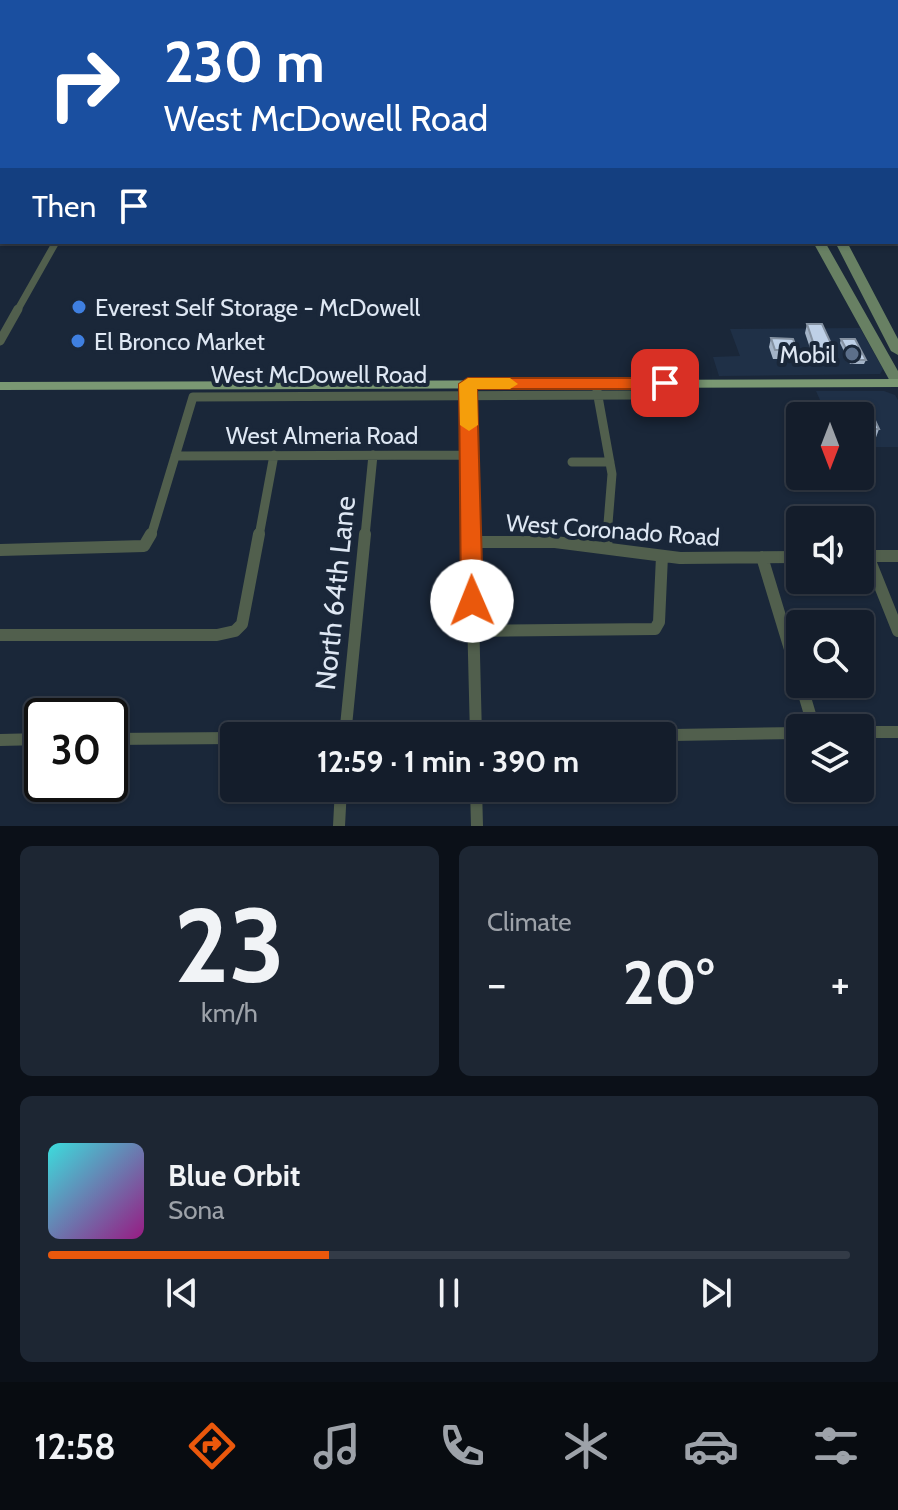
<!DOCTYPE html>
<meta charset="utf-8">
<style>
:root{--surface:#141d2b;--page:#1d2633;--text:#f1f3f6;--muted:#9da2a9;--line:#333b47;--accent:#ea580c}
body{margin:0;font-family:Cabin,sans-serif;background:var(--page);color:var(--text);height:100vh;display:flex;flex-direction:column;font-size:30px;white-space:nowrap}
*{box-sizing:border-box;margin:0}
p{font-size:26px;color:var(--muted)}
.icon{flex:none;width:44px;height:44px;fill:none;stroke:currentColor;stroke-width:2;stroke-linecap:round;stroke-linejoin:round}
.map{position:relative;height:826px;overflow:hidden}
.drawer{display:flex;flex-direction:column;gap:20px;padding:20px;background:#0b1018;flex:1}
.drawer>*{flex:none}
.hud{position:absolute;left:0px;top:0px;width:898px;height:244px;box-shadow:0 2px 6px #0004,0 0 0 2px var(--line);background:#1a4fa0;color:#fff;overflow:hidden}
.needle{width:52px;rotate:180deg}
.controls{position:absolute;left:786px;top:402px;display:grid;gap:16px}
.controls a{display:grid;place-items:center;width:88px;height:88px;border-radius:8px;background:var(--surface);box-shadow:0 2px 6px #0004,0 0 0 2px var(--line);font-size:40px}
.speed{position:absolute;left:24px;top:698px;display:flex;gap:16px;font-size:40px;font-weight:700;text-align:center}
.speed>*{display:grid;place-content:center;width:104px;height:104px;border-radius:50%;background:var(--surface);box-shadow:0 2px 6px #0004,0 0 0 2px var(--line);line-height:1}
.speed .limit{border:4px solid #111;border-radius:12px;background:#fff;color:#111}
.pin{position:absolute;display:grid;place-items:center;width:68px;height:68px;color:#fff;margin:-34px;border-radius:16px;box-shadow:0 4px 12px #0006}
.me{position:absolute;width:88px;margin:-44px;rotate:359deg;stroke-linejoin:round;filter:drop-shadow(0 0 6px #0008)}
.turn{display:flex;align-items:center;gap:28px;height:168px;padding:0 32px;font-size:36px}
.turn .icon{width:104px;height:104px;stroke-width:2.5}
.turn b{display:block;font-size:56px;line-height:68px}
.then{display:flex;align-items:center;height:76px;padding:0 32px;background:#0003;gap:16px;font-size:30px}
.big{font-size:60px;font-weight:700;line-height:1.1}
.drawer .card{flex:1;display:flex;flex-direction:column;justify-content:center;gap:12px;min-width:0;padding:0 28px;border-radius:12px;background:var(--page)}
.drawer .dial{align-items:center;gap:0}
.dial b{font-size:104px;line-height:1}
.song{display:flex;align-items:center;gap:24px}
.cover{width:96px;height:96px;border-radius:12px;background:linear-gradient(135deg,hsl(180 70% 55%),hsl(310 70% 35%))}
.played{height:8px;border-radius:4px;background:linear-gradient(90deg,var(--accent) 35%,var(--line) 35%)}
.keys{display:flex;justify-content:space-around;direction:ltr}
.heat{display:flex;justify-content:space-between;align-items:center;font-size:44px;direction:ltr}
.drawer .tiles{flex:1;display:grid;gap:20px;grid-template-columns:1fr 1fr}
.card:last-child{grid-column:span 2}
.trip{position:absolute;left:220px;top:722px;width:456px;height:80px;border-radius:8px;background:var(--surface);box-shadow:0 2px 6px #0004,0 0 0 2px var(--line);font-weight:700;line-height:80px;text-align:center}
.dock{display:flex;height:128px;justify-content:space-around;align-items:center;background:#080c11;color:var(--muted)}
.dock .icon{width:56px;height:56px}
.dock .current{color:var(--accent)}
.dock b{font-size:36px;color:var(--text)}
.map>svg:first-child{display:block}
</style>
<div class="map">
<svg width="898" height="826" viewBox="0 0 898 826">
<rect width="100%" height="100%" fill="#1a2739"/>
<path fill="#1f3047" d="M860,328l23,41 -3,5 -161,2 -6,-19 27,-1 -10,-27z
M816,391h68l11,4 3,5v47h-38v-31h-33z"/>
<g fill="none" stroke-linecap="round" stroke-linejoin="round">
<path stroke="#515f4d" stroke-width="5" d="M367,0l29,2
M605,0h156
M854,0l3,2
M242,2l33,-2
M482,2l45,-2"/>
<path stroke="#515f4d" stroke-width="7" d="M17,311l39,-69"/>
<path stroke="#515f4d" stroke-width="9" d="M0,341l18,-32
M468,391l3,145
M597,391l15,83 -5,62
M175,456l295,-1
M572,462h38
M151,536l42,-139 445,-2
M259,536l15,-81
M365,536l8,-81"/>
<path stroke="#515f4d" stroke-width="12" d="M471,534l5,202
M471,542h84l125,16 120,-1
M606,548l1,-14
M0,550l144,-4 7,-12
M860,556h38
M868,556l30,75
M762,557l38,125
M473,631l182,-2 4,-7 3,-66
M0,635h217l18,-4 7,-7 17,-90
M801,684l13,44
M860,732h38
M345,736l20,-202
M611,736l189,-3
M110,739l124,-1
M0,740l42,-1
M476,788l1,38
M339,826l2,-38"/>
<path fill="#688063" fill-rule="evenodd" d="M698,0h8l1,2h-8z
M0,164h2v6h-2z
M0,203h2v6h-2z
M813,242h12l73,129v16l-7,-4z
M835,242h12l51,97v16l-7,-4z"/>
<path fill="#7a9873" fill-rule="evenodd" d="M898,379v8l-898,3v-8z"/>
<path fill="#8aaf82" fill-rule="evenodd" d="M896,152h2v6h-2z
M0,171h2v6h-2z
M896,171h2v6h-2z
M896,188h2v8h-2z
M0,193h2v8h-2z
M896,211h2v8h-2z"/>
</g>
<path fill="#a3b3c7" d="M807,324l27,26 -3,10h-17l-9,-27z
M771,338l26,12 -2,9h-22l-4,-12z
M841,339l25,21 -2,4h-14l-10,-21z
M848,413h18l7,3 6,13 -5,14h-14v-27h-13z"/>
<path fill="#bed0e7" stroke="#8592a2" stroke-width="2" d="M807,324h15l12,26 -18,1z
M771,338l22,1 4,11h-22z
M841,339h14l11,21h-14z
M848,413h18l7,3 6,13h-19v-13h-11z"/>
<path fill="#ea580c" stroke="#983908" stroke-width="2" d="M468,378h197l9,5 -9,6h-188l6,212 -3,6 -8,3 -8,-3 -3,-6 -2,-217z"/>
<path fill="#f59e0b" d="M468,378h42l8,6 -8,5h-33l1,36 -9,6 -9,-6 -1,-41z"/>
<g fill="#3f7fe0" stroke="#1a2739" stroke-width="3">
<circle cx="79" cy="307" r="8"/>
<circle cx="78" cy="341" r="8"/>
</g>
<circle fill="#5c6f8a" stroke="#1a2739" stroke-width="3" cx="852" cy="354" r="8"/>
<g text-anchor="middle" dominant-baseline="central" stroke-width="8" stroke-linejoin="round" paint-order="stroke">
<g font-size="24" fill="#dee7f3" stroke="#1a2739" text-anchor="start">
<text x="95" y="307">Everest Self Storage - McDowell</text>
<text x="94" y="341">El Bronco Market</text>
<text x="836" y="354" text-anchor="end">Mobil</text>
</g>
<g font-size="24" fill="#dee7f3" stroke="#1a2739">
<text x="319" y="374">West McDowell Road</text>
<text x="322" y="435">West Almeria Road</text>
<text transform="translate(613 530) rotate(4)">West Coronado Road</text>
</g>
<g font-size="28" fill="#dee7f3" stroke="#1a2739">
<text transform="translate(335 593) rotate(-84)">North 64th Lane</text>
</g>
</g>
</svg>
<div class="controls">
<a><svg class="needle" viewBox="-14 -14 28 28"><path d="M0-13l5 13h-10z" fill="#e53935"/><path d="M0 13l5-13h-10z" fill="#9da2a9"/></svg></a>
<a><svg class="icon" aria-label="sound" viewBox="0 0 24 24"><path d="M4 9h4l5-4v14l-5-4H4zM17 9q2 3 0 6"/></svg></a>
<a><svg class="icon" aria-label="search" viewBox="0 0 24 24"><circle cx="10" cy="10" r="6"/><path d="M15 15l6 6"/></svg></a>
<a><svg class="icon" aria-label="layers" viewBox="0 0 24 24"><path d="M12 4l9 5-9 5-9-5zM3 14l9 5 9-5"/></svg></a>
</div>
<div class="speed"><div class="limit">30</div></div>
<div class="pin" style="left:665px;top:383px;background:#d93025"><svg class="icon" aria-label="arrive" viewBox="0 0 24 24"><path d="M6 21V4h12l-3 4 3 4H6"/></svg></div>
<svg class="me" style="left:472px;top:601px" viewBox="-20 -20 40 40"><circle r="19" fill="#fff"/><path d="M0-13L10 11 0 6-10 11z" fill="#ea580c"/></svg>
<div class="trip">12:59 · 1 min · 390 m</div>
<div class="hud">
<div class="turn"><svg class="icon" aria-label="right" viewBox="0 0 24 24"><path d="M7 20v-9h11M14 6l5 5-5 5"/></svg><div><b>230 m</b>West McDowell Road</div></div>
<div class="then">Then<svg class="icon" aria-label="arrive" viewBox="0 0 24 24"><path d="M6 21V4h12l-3 4 3 4H6"/></svg></div>
</div>
</div>
<section class="drawer">
<div class="tiles">
<div class="card dial"><b>23</b><p>km/h</p></div>
<div class="card"><p>Climate</p>
<div class="heat"><a>−</a><b class="big">20°</b><a>+</a></div>
</div>
<div class="card">
<div class="song"><i class="cover"></i><div><b>Blue Orbit</b><p>Sona</p></div></div>
<div class="played"></div>
<div class="keys"><svg class="icon" aria-label="previous" viewBox="0 0 24 24"><path d="M18 5L8 12l10 7zM5 5v14"/></svg><svg class="icon" aria-label="pause" viewBox="0 0 24 24"><path d="M8 5v14M16 5v14"/></svg><svg class="icon" aria-label="next" viewBox="0 0 24 24"><path d="M6 5l10 7-10 7zM19 5v14"/></svg></div>
</div>
</div>
</section>
<nav class="dock">
<b>12:58</b>
<svg class="icon current" aria-label="directions" viewBox="0 0 24 24"><path d="M12 3l9 9-9 9-9-9zM9 14v-3h6M13 9l2 2-2 2"/></svg>
<svg class="icon" aria-label="music" viewBox="0 0 24 24"><path d="M9 18V5l10-2v13"/><circle cx="6" cy="18" r="3"/><circle cx="16" cy="16" r="3"/></svg>
<svg class="icon" aria-label="phone" viewBox="0 0 24 24"><path d="M5 4h4l2 5-3 2q2 4 5 5l2-3 5 2v4C11 20 4 13 5 4z"/></svg>
<svg class="icon" aria-label="climate" viewBox="0 0 24 24"><path d="M12 3v18M4 7l16 10M4 17L20 7"/></svg>
<svg class="icon" aria-label="car" viewBox="0 0 24 24"><path d="M5 17H2v-5l4-1 3-4h7l3 4 3 1v5h-3M9 17h6M6 11h13"/><circle cx="7" cy="17" r="2"/><circle cx="17" cy="17" r="2"/></svg>
<svg class="icon" aria-label="filters" viewBox="0 0 24 24"><path d="M4 7h16M4 17h16"/><circle cx="9" cy="7" r="2"/><circle cx="15" cy="17" r="2"/></svg>
</nav>
